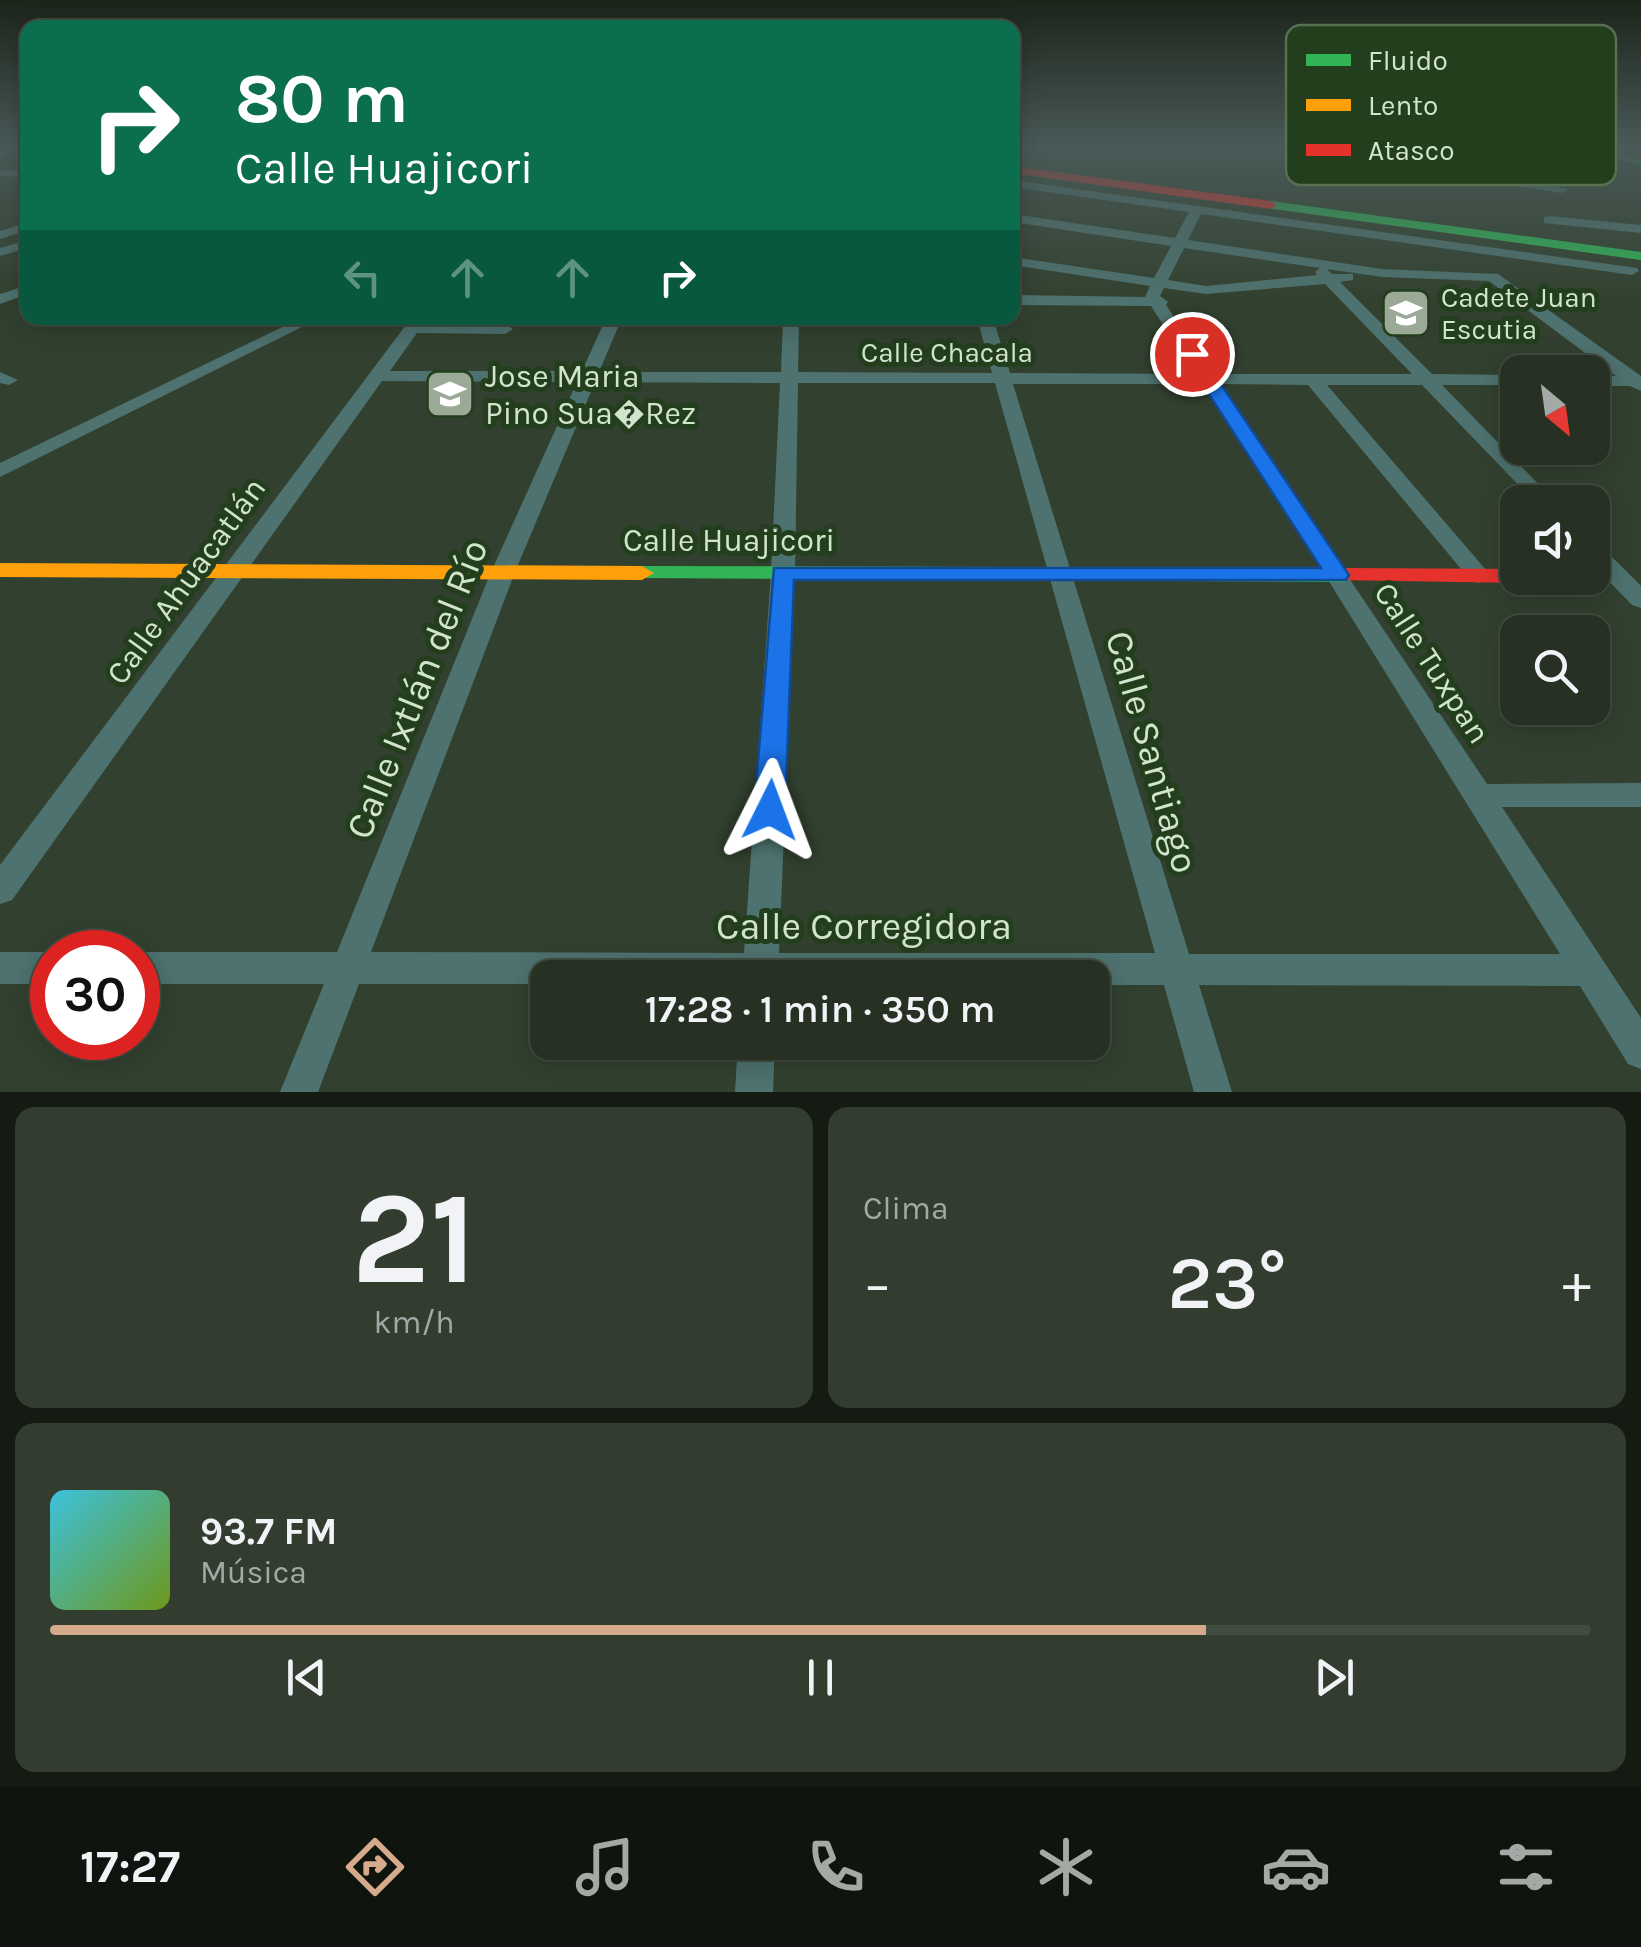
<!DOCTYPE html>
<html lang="es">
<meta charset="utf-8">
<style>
:root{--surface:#263123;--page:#323d30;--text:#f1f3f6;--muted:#a4a9a6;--line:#424c41;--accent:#d6ab8b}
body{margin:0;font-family:Karla,sans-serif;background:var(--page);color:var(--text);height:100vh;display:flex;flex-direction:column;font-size:38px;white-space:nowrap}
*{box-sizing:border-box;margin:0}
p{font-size:32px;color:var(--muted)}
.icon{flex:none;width:55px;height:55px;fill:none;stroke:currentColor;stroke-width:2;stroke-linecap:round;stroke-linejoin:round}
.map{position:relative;height:1092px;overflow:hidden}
.panel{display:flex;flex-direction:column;gap:15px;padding:15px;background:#151b13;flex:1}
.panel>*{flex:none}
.banner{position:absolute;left:20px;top:20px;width:1000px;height:305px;border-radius:20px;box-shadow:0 5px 25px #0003,0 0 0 2px var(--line);background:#0b6e4f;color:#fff;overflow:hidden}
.needle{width:65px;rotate:151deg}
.controls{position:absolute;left:1500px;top:355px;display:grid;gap:20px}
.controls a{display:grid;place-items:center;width:110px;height:110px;border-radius:20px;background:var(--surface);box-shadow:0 5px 25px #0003,0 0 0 2px var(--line);font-size:50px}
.speed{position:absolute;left:30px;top:930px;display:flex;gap:20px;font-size:50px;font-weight:700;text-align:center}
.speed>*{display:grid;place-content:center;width:130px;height:130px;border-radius:50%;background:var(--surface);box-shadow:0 5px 25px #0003,0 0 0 2px var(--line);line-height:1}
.speed .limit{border:15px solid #d22;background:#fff;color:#111}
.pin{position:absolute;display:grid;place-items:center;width:85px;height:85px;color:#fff;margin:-42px;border:5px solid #fff;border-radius:50%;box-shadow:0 2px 10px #0007}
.me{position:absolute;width:110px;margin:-55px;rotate:3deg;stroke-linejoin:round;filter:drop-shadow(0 0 8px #0008)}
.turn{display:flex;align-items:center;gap:35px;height:210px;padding:0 50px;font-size:45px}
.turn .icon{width:130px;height:130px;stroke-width:2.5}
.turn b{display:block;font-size:70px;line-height:85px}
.lanes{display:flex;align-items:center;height:95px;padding:0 50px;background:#0003;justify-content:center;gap:50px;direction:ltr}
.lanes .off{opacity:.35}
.big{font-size:75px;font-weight:600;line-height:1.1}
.panel .widget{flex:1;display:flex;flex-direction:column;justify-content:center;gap:15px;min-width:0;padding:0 35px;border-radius:20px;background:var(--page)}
.panel .dial{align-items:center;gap:0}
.dial b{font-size:130px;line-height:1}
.song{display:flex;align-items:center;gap:30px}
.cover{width:120px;height:120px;border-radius:15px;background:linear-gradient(135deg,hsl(190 70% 55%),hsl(80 70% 35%))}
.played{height:10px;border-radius:5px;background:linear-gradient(90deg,var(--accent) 75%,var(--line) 75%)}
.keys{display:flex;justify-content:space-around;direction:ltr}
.heat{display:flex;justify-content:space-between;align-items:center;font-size:55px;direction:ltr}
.panel .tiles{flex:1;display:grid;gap:15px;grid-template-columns:1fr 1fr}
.widget:last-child{grid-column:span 2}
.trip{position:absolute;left:530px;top:960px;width:580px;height:100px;border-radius:20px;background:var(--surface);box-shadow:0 5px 25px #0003,0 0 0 2px var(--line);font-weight:600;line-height:100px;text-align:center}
.menu{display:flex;height:160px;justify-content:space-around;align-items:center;background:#0f140e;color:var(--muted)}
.menu .icon{width:70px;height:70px}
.menu .current{color:var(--accent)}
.menu b{font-size:45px;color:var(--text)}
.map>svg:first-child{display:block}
</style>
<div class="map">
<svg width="1641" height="1092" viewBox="0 0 1641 1092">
<rect width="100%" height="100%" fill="#32412f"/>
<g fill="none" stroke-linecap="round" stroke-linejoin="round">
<path fill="#4e726f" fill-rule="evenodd" d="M12,145l-12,12 1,-12z
M1259,145h29l178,26 34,-11 -83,-15c30,0 74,13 98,10 17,-2 30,-10 48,-10l-82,29 87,15 -6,4z
M1568,145h18l55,15v6z
M0,170l28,1v6l-28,-1z
M1012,180l625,88 2,3 -7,4 -431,-61 -13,26 194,29 116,5 143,102v15l-11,-5h-38v-10h24l-127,-95 -107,-4 -55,-8 5,5h21v6l-13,2 92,92 86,1v10h-76l114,117h-21l-113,-117h-95l160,186 4,5 -12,7 -8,-2 -163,-196 -89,-1 268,400 154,-1v24h-139l139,211v51l-13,-5 -48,-78 -381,-1 33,107h-38l-30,-107h-72v-7h-544v6h-189l-41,108h-38l44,-108h-186l-1,-32h200l154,-380 86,-190 -195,-1 -370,519 -12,4v-39l406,-540 13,-7h19l-6,5 73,1 8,5 -8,5 -88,-1 -27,38h192l24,-53h16l-23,54h182l2,-54h16l-1,54 194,1 -15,-55h16l17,55 185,1 -44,-68 -139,-1v-10l133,2 5,-11 -138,-21v-8l142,21 17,-32 -159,-24v-8l163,24 14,-26 -177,-25zM1184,248l136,20 -5,4 2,3 -111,11 -38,-6zM1325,284l87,90h-200l-46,-69 2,-3 -8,-6 4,-8 42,6zM595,382l185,1 -9,190 -27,380 -373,-1 144,-380zM798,383h197l160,570h-376l16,-380zM1013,384h189l123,191 235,379h-371z
M1549,216l92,9v8l-97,-10v-6z
M28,222v8l-28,9v-8z
M28,240v8l-28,8v-8z
M28,285v9l-28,10v-10z
M301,318h19l-320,159v-14z
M0,372l18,8 -9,5 -9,-2z
M1592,543l8,2 41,41v22l-9,-3 -40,-41z
M0,952h53l-1,32h-52z
M738,1042h37l-2,50h-38z"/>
<path fill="#30b455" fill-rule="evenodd" d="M1271,201l370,51v8l-374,-52v-6z
M642,566l703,2 12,7 -12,7 -711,-4 -4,-5 4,-5z"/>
<path fill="#ff9f0a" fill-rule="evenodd" d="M0,563l642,3 12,7 -12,7 -642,-3z"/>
<path fill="#e5322d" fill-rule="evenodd" d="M1012,166l259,35 6,4 -6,4 -259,-36z
M1345,568l173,1v9h11l-11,5 -181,-3 -4,-5z"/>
</g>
<linearGradient id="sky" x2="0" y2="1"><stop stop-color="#1c241a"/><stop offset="0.49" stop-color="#495a58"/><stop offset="1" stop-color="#495a58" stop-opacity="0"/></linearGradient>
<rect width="1641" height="298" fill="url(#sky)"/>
<path fill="#1a73e8" stroke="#114b97" stroke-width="2.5" d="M1186,350h12l151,225 -3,5h-552l-9,230 -5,9 -10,4 -11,-4 -5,-9 20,-242h547l-138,-214z"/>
<defs>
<g id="school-square" transform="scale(2.5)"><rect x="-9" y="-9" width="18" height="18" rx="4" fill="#9aaa96" stroke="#223e1d"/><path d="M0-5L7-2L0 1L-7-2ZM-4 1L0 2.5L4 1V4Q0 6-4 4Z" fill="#fff"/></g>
</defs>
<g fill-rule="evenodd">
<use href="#school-square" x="1406" y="313"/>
<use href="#school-square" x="450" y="394"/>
</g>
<g text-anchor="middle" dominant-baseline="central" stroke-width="10" stroke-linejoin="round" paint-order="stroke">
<g font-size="28" fill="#d2e3ce" stroke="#223e1d" text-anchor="start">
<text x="1441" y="297">Cadete Juan<tspan x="1441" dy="32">Escutia</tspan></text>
</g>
<g font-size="28" fill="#d2e3ce" stroke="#223e1d">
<text x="947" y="352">Calle Chacala</text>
</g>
<g font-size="32" fill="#d2e3ce" stroke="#223e1d" text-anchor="start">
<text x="485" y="376">Jose Maria<tspan x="485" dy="37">Pino Sua�Rez</tspan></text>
</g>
<g font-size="32" fill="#d2e3ce" stroke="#223e1d">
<text x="729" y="540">Calle Huajicori</text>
<text transform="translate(186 581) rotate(-54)">Calle Ahuacatlán</text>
<text transform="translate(1432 663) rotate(57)">Calle Tuxpan</text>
</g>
<g font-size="38" fill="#d2e3ce" stroke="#223e1d">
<text transform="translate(417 689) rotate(-68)">Calle Ixtlán del Río</text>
<text transform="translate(1152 752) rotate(74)">Calle Santiago</text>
<text x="864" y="926">Calle Corregidora</text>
</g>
</g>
<rect x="1286" y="25" width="330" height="160" rx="15" fill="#223e1d" stroke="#577052" stroke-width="2.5"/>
<rect x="1306" y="54" width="45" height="12" fill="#30b455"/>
<rect x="1306" y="99" width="45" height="12" fill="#ff9f0a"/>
<rect x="1306" y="144" width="45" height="12" fill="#e5322d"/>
<g font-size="28" fill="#d2e3ce">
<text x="1368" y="70">Fluido</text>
<text x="1368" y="115">Lento</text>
<text x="1368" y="160">Atasco</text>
</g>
</svg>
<div class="controls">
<a><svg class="needle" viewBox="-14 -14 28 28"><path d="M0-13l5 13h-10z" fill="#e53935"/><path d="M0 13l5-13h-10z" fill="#a4a9a6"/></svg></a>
<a><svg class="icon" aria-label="sound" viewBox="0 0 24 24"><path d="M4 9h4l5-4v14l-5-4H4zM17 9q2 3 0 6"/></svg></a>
<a><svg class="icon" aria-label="search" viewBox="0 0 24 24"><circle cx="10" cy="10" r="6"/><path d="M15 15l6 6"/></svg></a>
</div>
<div class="speed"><div class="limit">30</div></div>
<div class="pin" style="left:1192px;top:354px;background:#d93025"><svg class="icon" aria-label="arrive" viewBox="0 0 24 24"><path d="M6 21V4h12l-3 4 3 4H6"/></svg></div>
<svg class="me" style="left:770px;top:810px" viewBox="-20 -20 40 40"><path d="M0-17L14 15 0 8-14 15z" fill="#1a73e8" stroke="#fff" stroke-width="4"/></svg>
<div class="trip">17:28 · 1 min · 350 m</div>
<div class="banner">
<div class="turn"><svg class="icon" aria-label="right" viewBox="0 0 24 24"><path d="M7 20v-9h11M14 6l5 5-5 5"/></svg><div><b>80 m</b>Calle Huajicori</div></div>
<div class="lanes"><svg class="icon off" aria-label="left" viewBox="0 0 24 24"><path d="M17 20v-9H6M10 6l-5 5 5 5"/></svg><svg class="icon off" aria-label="ahead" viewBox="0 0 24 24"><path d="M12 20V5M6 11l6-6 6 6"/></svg><svg class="icon off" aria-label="ahead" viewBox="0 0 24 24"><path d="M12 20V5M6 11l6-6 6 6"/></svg><svg class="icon" aria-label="right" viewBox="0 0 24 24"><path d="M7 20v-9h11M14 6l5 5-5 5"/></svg></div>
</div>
</div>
<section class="panel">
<div class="tiles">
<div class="widget dial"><b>21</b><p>km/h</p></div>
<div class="widget"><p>Clima</p>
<div class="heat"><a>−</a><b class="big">23°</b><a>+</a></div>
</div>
<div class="widget">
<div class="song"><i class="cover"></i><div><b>93.7 FM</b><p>Música</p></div></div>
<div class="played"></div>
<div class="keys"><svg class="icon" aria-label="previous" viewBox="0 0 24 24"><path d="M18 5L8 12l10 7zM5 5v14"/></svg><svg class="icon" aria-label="pause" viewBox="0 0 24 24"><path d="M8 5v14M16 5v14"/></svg><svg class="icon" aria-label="next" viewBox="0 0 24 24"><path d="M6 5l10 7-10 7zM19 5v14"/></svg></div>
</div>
</div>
</section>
<nav class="menu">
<b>17:27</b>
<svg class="icon current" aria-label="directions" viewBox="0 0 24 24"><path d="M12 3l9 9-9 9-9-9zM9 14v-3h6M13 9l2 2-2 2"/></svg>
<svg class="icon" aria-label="music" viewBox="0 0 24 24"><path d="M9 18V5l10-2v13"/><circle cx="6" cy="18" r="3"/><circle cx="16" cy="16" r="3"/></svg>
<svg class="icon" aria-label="phone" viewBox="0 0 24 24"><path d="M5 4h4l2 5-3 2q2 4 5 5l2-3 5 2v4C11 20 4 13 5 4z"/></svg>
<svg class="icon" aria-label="climate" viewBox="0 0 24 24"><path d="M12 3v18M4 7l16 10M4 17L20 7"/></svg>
<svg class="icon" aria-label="car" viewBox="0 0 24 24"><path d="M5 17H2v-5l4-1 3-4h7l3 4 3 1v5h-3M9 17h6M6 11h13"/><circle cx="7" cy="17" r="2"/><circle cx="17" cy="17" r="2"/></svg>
<svg class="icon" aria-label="filters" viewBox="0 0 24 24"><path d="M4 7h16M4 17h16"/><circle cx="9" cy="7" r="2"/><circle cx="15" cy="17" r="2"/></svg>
</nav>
